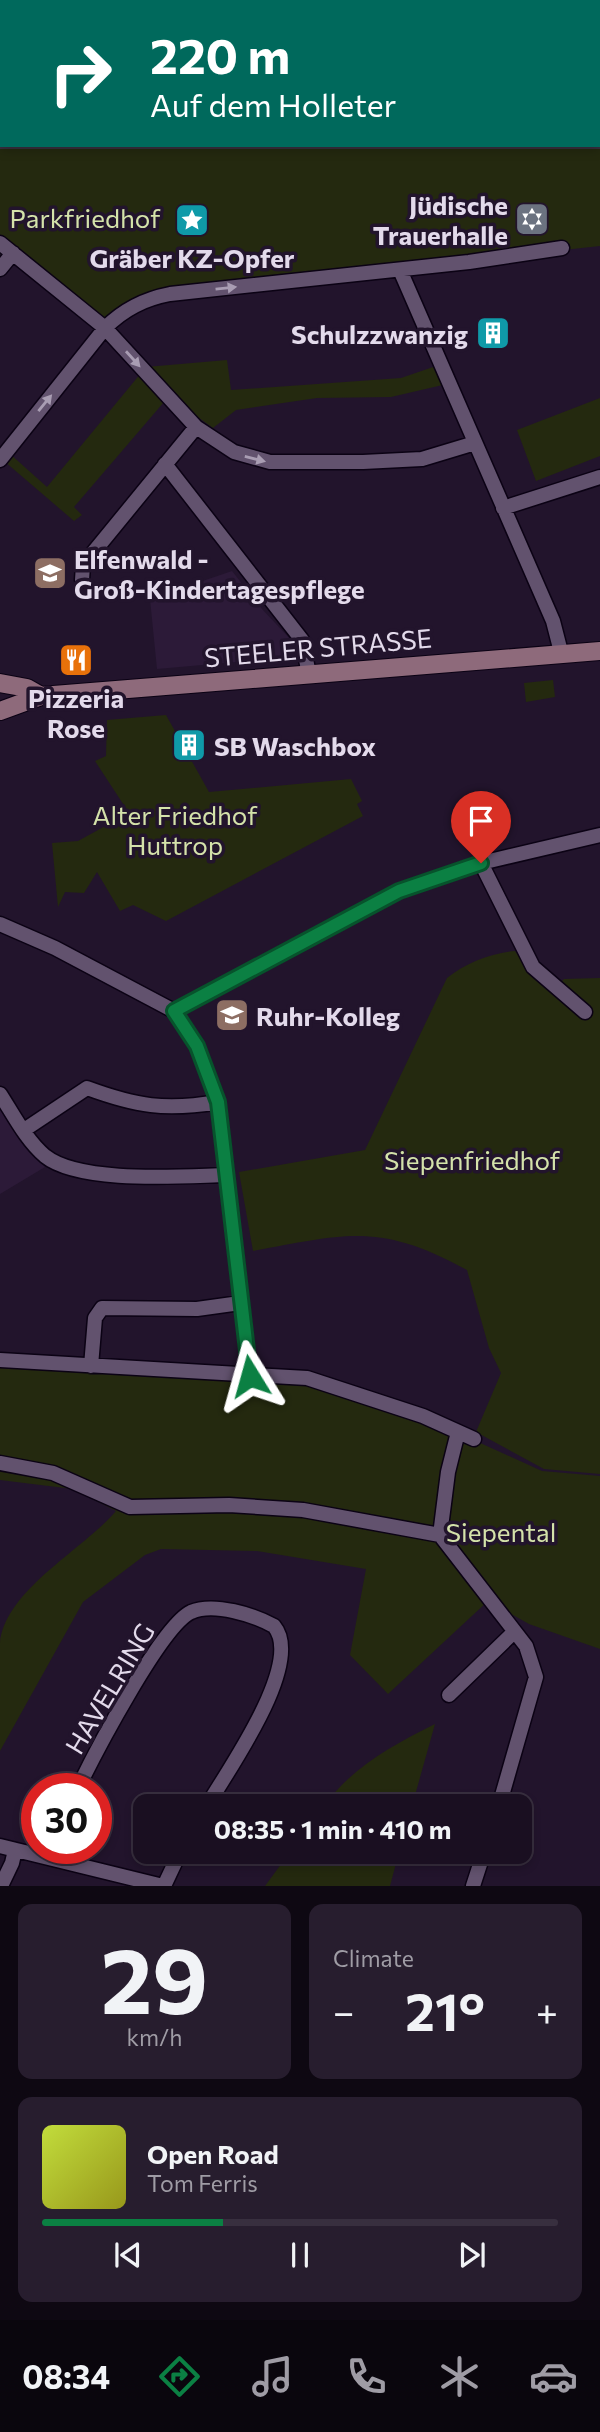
<!DOCTYPE html>
<meta charset="utf-8">
<style>
:root{--surface:#1a0f21;--page:#271d2e;--text:#f1f3f6;--muted:#9f9ca5;--line:#382f3f;--accent:#0b8043}
body{margin:0;font-family:Commissioner,sans-serif;background:var(--page);color:var(--text);height:100vh;display:flex;flex-direction:column;font-size:26px;white-space:nowrap}
*{box-sizing:border-box;margin:0}
p{font-size:23px;color:var(--muted)}
.icon{flex:none;width:38px;height:38px;fill:none;stroke:currentColor;stroke-width:2;stroke-linecap:round;stroke-linejoin:round}
.map{position:relative;height:1886px;overflow:hidden}
.side{display:flex;flex-direction:column;gap:18px;padding:18px;background:#0e0812;flex:1}
.side>*{flex:none}
.guide{position:absolute;left:0px;top:0px;width:600px;height:147px;box-shadow:0 4px 10px #0003,0 0 0 2px var(--line);background:#00695c;color:#fff;overflow:hidden}
.speed{position:absolute;left:21px;top:1773px;display:flex;gap:14px;font-size:35px;font-weight:700;text-align:center}
.speed>*{display:grid;place-content:center;width:91px;height:91px;border-radius:50%;background:var(--surface);box-shadow:0 4px 10px #0003,0 0 0 2px var(--line);line-height:1}
.speed .limit{border:10px solid #d22;background:#fff;color:#111}
.pin{position:absolute;display:grid;place-items:center;width:60px;height:60px;color:#fff;margin:-72px -30px;border-radius:50% 50% 50% 0;rotate:-45deg;box-shadow:0 0 7px #0007}
.pin .icon{rotate:45deg}
.me{position:absolute;width:77px;margin:-38px;rotate:352deg;stroke-linejoin:round;filter:drop-shadow(0 0 5px #0008)}
.turn{display:flex;align-items:center;gap:24px;height:147px;padding:0 35px;font-size:32px}
.turn .icon{width:91px;height:91px;stroke-width:2.5}
.turn b{display:block;font-size:49px;line-height:60px}
.big{font-size:52px;font-weight:700;line-height:1.1}
.side .tile{flex:1;display:flex;flex-direction:column;justify-content:center;gap:10px;min-width:0;padding:0 24px;border-radius:14px;background:var(--page)}
.side .dial{align-items:center;gap:0}
.dial b{font-size:91px;line-height:1}
.song{display:flex;align-items:center;gap:21px}
.cover{width:84px;height:84px;border-radius:10px;background:linear-gradient(135deg,hsl(70 70% 55%),hsl(60 70% 35%))}
.played{height:7px;border-radius:4px;background:linear-gradient(90deg,var(--accent) 35%,var(--line) 35%)}
.keys{display:flex;justify-content:space-around;direction:ltr}
.heat{display:flex;justify-content:space-between;align-items:center;font-size:38px;direction:ltr}
.side .tiles{flex:1;display:grid;gap:18px;grid-template-columns:1fr 1fr}
.tile:last-child{grid-column:span 2}
.trip{position:absolute;left:133px;top:1794px;width:399px;height:70px;border-radius:14px;background:var(--surface);box-shadow:0 4px 10px #0003,0 0 0 2px var(--line);font-weight:700;line-height:70px;text-align:center}
.menu{display:flex;height:112px;justify-content:space-around;align-items:center;background:#0a060d;color:var(--muted)}
.menu .icon{width:49px;height:49px}
.menu .active{color:var(--accent)}
.menu b{font-size:32px;color:var(--text)}
.map>svg:first-child{display:block}
</style>
<div class="map">
<svg width="600" height="1886" viewBox="0 0 600 1886">
<rect width="100%" height="100%" fill="#22142c"/>
<path fill="#2c1a38" d="M232,571l30,38 44,47 -149,13 -7,-70z
M0,1106l30,46 15,15 -45,27z"/>
<path fill="#24290f" fill-rule="evenodd" d="M0,0h600v246l-431,47 -64,34 -105,-86zM2,2h596v143h-596z
M227,360l4,30 170,-12 38,-13 8,19 -56,13 -74,1 -81,12 -23,18 -36,-26h-13l-90,105 8,8 -8,6 -70,-60 5,-8 38,34 99,-120z
M600,398v58l-64,25 -19,-51z
M553,680l2,17 -29,5 -2,-19z
M166,715l43,77 142,-13 11,22 -5,3 6,12 -197,105 -33,-16 -13,6 -23,-39 -13,21 -19,-1 -7,15 -6,-64 26,-2 51,-28 -34,-52 11,-5 1,-36z
M515,951l15,21 29,12 5,-5 36,-1v496l-56,-5 -68,-37 25,-59 -12,-25 -22,-78c-88,-48 -121,-36 -214,-19l-14,-79 126,-22 82,-172c19,-15 44,-25 68,-27z
M0,1360l307,19 116,38 119,54 58,5v173l-71,-25 -41,-23 -100,93 -38,-39 16,-86 -109,-18 -96,-2 -16,6 -62,47 -83,149c0,-35 0,-73 0,-108 5,-53 84,-94 116,-132l-43,-22 -73,-9z
M435,1724l-23,82h-88c28,-39 69,-61 111,-82z
M290,1852h109l-9,34h-125z"/>
<g fill="none" stroke-linecap="round" stroke-linejoin="round">
<g stroke="#0b0214" stroke-width="17">
<path id="street" d="M0,243l105,85 91,99 38,25 36,10h93l59,-3 53,-16
M0,269l13,-16
M400,270l153,351 8,31
M0,460l105,-132c19,-19 39,-29 65,-34l299,-32 93,-14
M165,464l137,176 7,34
M503,508l97,-31
M82,580l1,-15 113,-138
M481,863l52,104 52,45
M0,924l55,24 119,63 23,35 21,56 32,274
M174,1011l225,-120 82,-28 119,-28
M0,1094c13,20 26,46 45,62 35,28 137,20 181,19
M24,1130l63,-42c49,18 78,23 131,14
M0,1360l307,18 116,38 51,23
M91,1366l4,-48 7,-10 95,1 43,-6
M0,1463l53,10 77,34 99,-2 74,5 137,25
M440,1535l86,111 10,31 -37,129
M440,1535l8,-63 10,-40
M449,1695l65,-63
M78,1788c16,-33 83,-162 113,-176 23,-10 63,3 83,14 31,37 -47,145 -67,180
M0,1846l163,40
M1,1886l11,-23 3,-13
M164,1886l16,-34
M473,1886l11,-34"/>
</g>
<g stroke="#0b0214" stroke-width="20">
<path id="secondary" d="M0,683l27,5 14,8
M0,711l41,-15 559,-45"/>
</g>
<use href="#street" stroke="#62526e" stroke-width="14"/>
<use href="#secondary" stroke="#8e6a7b" stroke-width="18"/>
</g>
<defs><path id="oneway-solid" d="M-6-.8H1V-3.2L6.5 0L1 3.2V.8H-6Z" transform="scale(1.75)"/></defs>
<g fill="#a99db3">
<use href="#oneway-solid" transform="translate(226 288) rotate(-6)"/>
<use href="#oneway-solid" transform="translate(133 359) rotate(48)"/>
<use href="#oneway-solid" transform="translate(45 403) rotate(-51)"/>
<use href="#oneway-solid" transform="translate(255 459) rotate(14)"/>
</g>
<g fill="none" stroke-linecap="round" stroke-linejoin="round">
<g stroke="#07532c" stroke-width="18">
<path id="route" d="M250,1376l-32,-274 -21,-56 -23,-35 225,-120 82,-28"/>
</g>
<use href="#route" stroke="#0b8043" stroke-width="12"/>
</g>
<defs>
<g id="synagogue-square" transform="scale(1.75)"><rect x="-9" y="-9" width="18" height="18" rx="4" fill="#6b7280" stroke="#22142c"/><path d="M0-6.5L5.6 3.2H-5.6ZM0 6.5L5.6-3.2H-5.6Z" fill="#fff"/></g>
<g id="sight-square" transform="scale(1.75)"><rect x="-9" y="-9" width="18" height="18" rx="4" fill="#0f9aa8" stroke="#22142c"/><path d="M0-6L1.8-2.2L6-1.7L2.9 1.2L3.7 5.4L0 3.3L-3.7 5.4L-2.9 1.2L-6-1.7L-1.8-2.2Z" fill="#fff"/></g>
<g id="building-square" transform="scale(1.75)"><rect x="-9" y="-9" width="18" height="18" rx="4" fill="#0f9aa8" stroke="#22142c"/><path d="M-4-6H4V6H1V3H-1V6H-4ZM-2.5-4.3h1.7v1.8h-1.7ZM.8-4.3h1.7v1.8H.8ZM-2.5-1h1.7V.8h-1.7ZM.8-1h1.7V.8H.8Z" fill="#fff"/></g>
<g id="school-square" transform="scale(1.75)"><rect x="-9" y="-9" width="18" height="18" rx="4" fill="#8d6e63" stroke="#22142c"/><path d="M0-5L7-2L0 1L-7-2ZM-4 1L0 2.5L4 1V4Q0 6-4 4Z" fill="#fff"/></g>
<g id="restaurant-square" transform="scale(1.75)"><rect x="-9" y="-9" width="18" height="18" rx="4" fill="#e8710a" stroke="#22142c"/><path d="M-5-6h1v4h1v-4h1v4h1v-4h1v5L-1.5 .5V6h-2V.5L-5-1ZM5-6V6H3V1.5H1.5Q1.5-4 5-6Z" fill="#fff"/></g>
</defs>
<g fill-rule="evenodd">
<use href="#synagogue-square" x="532" y="219"/>
<use href="#sight-square" x="192" y="220"/>
<use href="#building-square" x="493" y="333"/>
<use href="#school-square" x="50" y="573"/>
<use href="#restaurant-square" x="76" y="660"/>
<use href="#building-square" x="189" y="745"/>
<use href="#school-square" x="232" y="1015"/>
</g>
<g text-anchor="middle" dominant-baseline="central" stroke-width="7" stroke-linejoin="round" paint-order="stroke">
<g font-size="26" font-weight="bold" fill="#e3daeb" stroke="#22142c" text-anchor="start">
<text x="508" y="204" text-anchor="end">Jüdische<tspan x="508" dy="30">Trauerhalle</tspan></text>
<text x="192" y="257" text-anchor="middle">Gräber KZ-Opfer</text>
<text x="468" y="333" text-anchor="end">Schulzzwanzig</text>
<text x="74" y="558">Elfenwald -<tspan x="74" dy="30">Groß-Kindertagespflege</tspan></text>
<text x="76" y="697" text-anchor="middle">Pizzeria<tspan x="76" dy="30">Rose</tspan></text>
<text x="214" y="745">SB Waschbox</text>
<text x="256" y="1015">Ruhr-Kolleg</text>
</g>
<g font-size="26" fill="#d4e2aa" stroke="#22142c">
<text x="85" y="217">Parkfriedhof</text>
<text x="175" y="814">Alter Friedhof<tspan x="175" dy="30">Huttrop</tspan></text>
<text x="472" y="1159">Siepenfriedhof</text>
<text x="501" y="1531">Siepental</text>
</g>
<g font-size="26" fill="#e3daeb" stroke="#22142c">
<text transform="translate(318 647) rotate(-5)">STEELER STRASSE</text>
<text transform="translate(109 1688) rotate(-59)">HAVELRING</text>
</g>
</g>
</svg>
<div class="speed"><div class="limit">30</div></div>
<div class="pin" style="left:481px;top:863px;background:#d93025"><svg class="icon" aria-label="arrive" viewBox="0 0 24 24"><path d="M6 21V4h12l-3 4 3 4H6"/></svg></div>
<svg class="me" style="left:250px;top:1376px" viewBox="-20 -20 40 40"><path d="M0-17L14 15 0 8-14 15z" fill="#0b8043" stroke="#fff" stroke-width="4"/></svg>
<div class="trip">08:35 · 1 min · 410 m</div>
<div class="guide">
<div class="turn"><svg class="icon" aria-label="right" viewBox="0 0 24 24"><path d="M7 20v-9h11M14 6l5 5-5 5"/></svg><div><b>220 m</b>Auf dem Holleter</div></div>
</div>
</div>
<section class="side">
<div class="tiles">
<div class="tile dial"><b>29</b><p>km/h</p></div>
<div class="tile"><p>Climate</p>
<div class="heat"><a>−</a><b class="big">21°</b><a>+</a></div>
</div>
<div class="tile">
<div class="song"><i class="cover"></i><div><b>Open Road</b><p>Tom Ferris</p></div></div>
<div class="played"></div>
<div class="keys"><svg class="icon" aria-label="previous" viewBox="0 0 24 24"><path d="M18 5L8 12l10 7zM5 5v14"/></svg><svg class="icon" aria-label="pause" viewBox="0 0 24 24"><path d="M8 5v14M16 5v14"/></svg><svg class="icon" aria-label="next" viewBox="0 0 24 24"><path d="M6 5l10 7-10 7zM19 5v14"/></svg></div>
</div>
</div>
</section>
<nav class="menu">
<b>08:34</b>
<svg class="icon active" aria-label="directions" viewBox="0 0 24 24"><path d="M12 3l9 9-9 9-9-9zM9 14v-3h6M13 9l2 2-2 2"/></svg>
<svg class="icon" aria-label="music" viewBox="0 0 24 24"><path d="M9 18V5l10-2v13"/><circle cx="6" cy="18" r="3"/><circle cx="16" cy="16" r="3"/></svg>
<svg class="icon" aria-label="phone" viewBox="0 0 24 24"><path d="M5 4h4l2 5-3 2q2 4 5 5l2-3 5 2v4C11 20 4 13 5 4z"/></svg>
<svg class="icon" aria-label="climate" viewBox="0 0 24 24"><path d="M12 3v18M4 7l16 10M4 17L20 7"/></svg>
<svg class="icon" aria-label="car" viewBox="0 0 24 24"><path d="M5 17H2v-5l4-1 3-4h7l3 4 3 1v5h-3M9 17h6M6 11h13"/><circle cx="7" cy="17" r="2"/><circle cx="17" cy="17" r="2"/></svg>
</nav>
